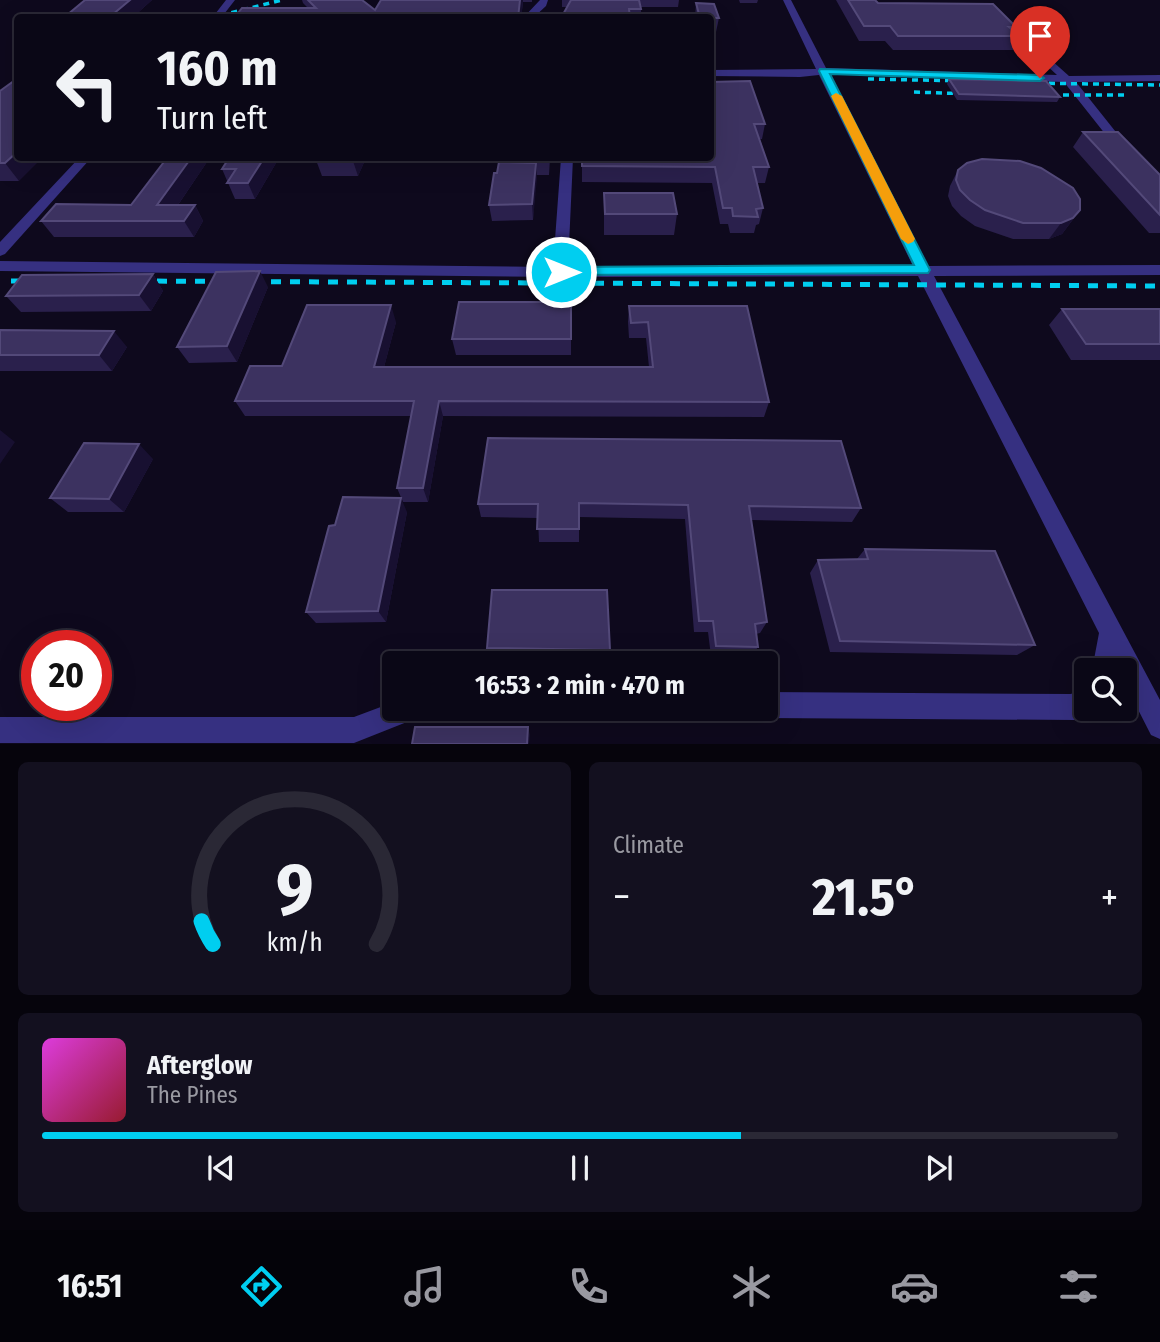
<!DOCTYPE html>
<meta charset="utf-8">
<style>
:root{--surface:#0a0716;--page:#13101f;--text:#f1f3f6;--muted:#9999a1;--line:#2a2835;--accent:#00cef0}
body{margin:0;font-family:"Fira Sans Condensed",sans-serif;background:var(--page);color:var(--text);height:100vh;display:flex;flex-direction:column;font-size:26px;white-space:nowrap}
*{box-sizing:border-box;margin:0}
p{font-size:23px;color:var(--muted)}
.icon{flex:none;width:38px;height:38px;fill:none;stroke:currentColor;stroke-width:2;stroke-linecap:round;stroke-linejoin:round}
.map{position:relative;height:744px;overflow:hidden}
.drawer{display:flex;flex-direction:column;gap:18px;padding:18px;background:#06040c;flex:1}
.drawer>*{flex:none}
.banner{position:absolute;left:14px;top:14px;width:700px;height:147px;border-radius:7px;box-shadow:0 7px 28px #0002,0 0 0 2px var(--line);background:#0a0716;color:var(--text);overflow:hidden}
.controls{position:absolute;left:1074px;top:658px;display:grid;gap:14px}
.controls a{display:grid;place-items:center;width:63px;height:63px;border-radius:7px;background:var(--surface);box-shadow:0 7px 28px #0002,0 0 0 2px var(--line);font-size:35px}
.speed{position:absolute;left:21px;top:630px;display:flex;gap:14px;font-size:35px;font-weight:700;text-align:center}
.speed>*{display:grid;place-content:center;width:91px;height:91px;border-radius:50%;background:var(--surface);box-shadow:0 7px 28px #0002,0 0 0 2px var(--line);line-height:1}
.speed .limit{border:10px solid #d22;background:#fff;color:#111}
.pin{position:absolute;display:grid;place-items:center;width:60px;height:60px;color:#fff;margin:-72px -30px;border-radius:50% 50% 50% 0;rotate:-45deg;box-shadow:0 0 7px #0007}
.pin .icon{rotate:45deg}
.me{position:absolute;width:77px;margin:-38px;rotate:90deg;stroke-linejoin:round;filter:drop-shadow(0 0 5px #0008)}
.turn{display:flex;align-items:center;gap:24px;height:147px;padding:0 28px;font-size:32px}
.turn .icon{width:91px;height:91px;stroke-width:2.5}
.turn b{display:block;font-size:49px;line-height:60px}
.big{font-size:52px;font-weight:700;line-height:1.1}
.drawer .widget{flex:1;display:flex;flex-direction:column;justify-content:center;gap:10px;min-width:0;padding:0 24px;border-radius:10px;background:var(--page)}
.drawer .dial{align-items:center;gap:0}
.dial svg{height:182px;overflow:visible;fill:none;stroke:var(--line);stroke-width:7;stroke-linecap:round;text-anchor:middle}
.dial text{fill:var(--text);stroke:none}
.song{display:flex;align-items:center;gap:21px}
.cover{width:84px;height:84px;border-radius:10px;background:linear-gradient(135deg,hsl(300 70% 55%),hsl(350 70% 35%))}
.played{height:7px;border-radius:4px;background:linear-gradient(90deg,var(--accent) 65%,var(--line) 65%)}
.keys{display:flex;justify-content:space-around;direction:ltr}
.heat{display:flex;justify-content:space-between;align-items:center;font-size:38px;direction:ltr}
.drawer .tiles{flex:1;display:grid;gap:18px;grid-template-columns:1fr 1fr}
.widget:last-child{grid-column:span 2}
.trip{position:absolute;left:382px;top:651px;width:396px;height:70px;border-radius:7px;background:var(--surface);box-shadow:0 7px 28px #0002,0 0 0 2px var(--line);font-weight:700;line-height:70px;text-align:center}
.tab-bar{display:flex;height:112px;justify-content:space-around;align-items:center;background:#040309;color:var(--muted)}
.tab-bar .icon{width:49px;height:49px}
.tab-bar .active{color:var(--accent)}
.tab-bar b{font-size:32px;color:var(--text)}
.map>svg:first-child{display:block}
</style>
<div class="map">
<svg width="1160" height="744" viewBox="0 0 1160 744">
<rect width="100%" height="100%" fill="#0e091d"/>
<g fill="none" stroke-linecap="round" stroke-linejoin="round">
<path fill="#363081" fill-rule="evenodd" d="M226,0h9l-14,18h-9z
M540,0h8l-2,6 -13,12h-10z
M783,0h8l35,68 231,7 -64,-59v-4l3,-1 73,65 91,-1v6l-84,1 55,69 -6,4 -4,-1 -57,-72 -234,-8 98,192 232,-1v10l-226,1 226,424v39l-9,-4 -26,-51v-14h-7l-1,-3 -1,3h-24l7,-37 -181,-357 -358,1 -560,-6v-10l553,6 8,-109h12l-5,109 345,-1 -94,-191 -19,2 -90,-1v-6l106,-1z
M79,158h12l-86,96 -5,2v-14z
M1087,686v23h6l-18,11 -310,-2 -9,-4 -2,-5h11v-17l306,2z
M394,702v7h27l-4,9 -63,25h-354v-26h354z"/>
<path stroke="#00cef0" stroke-width="3.5" stroke-dasharray="6 5" stroke-linecap="butt" d="M210,18l72,-18
M868,79l100,2
M1027,83l133,2
M914,92l57,2
M1041,95h84"/>
<path stroke="#00cef0" stroke-width="5" stroke-dasharray="10 9" stroke-linecap="butt" d="M11,281h26
M138,281l1022,5"/>
</g>
<path fill="#2a204c" d="M85,0h67l-20,18h-64l-1,-3z
M302,0h60l13,10 6,-10h151v2h-9l-2,16h-287l74,-10 -5,-5z
M562,0h117l-1,7h-37v11h-80l6,-11h-5z
M739,0h19l-1,3h-17z
M836,0h39l3,3 138,24 -2,4 6,5 -7,14h-120l-8,-9h-26z
M696,3l23,15 -3,14h-6v-14h-15z
M949,79l111,18 -3,5 -100,-2 -10,-16z
M710,82l55,42 -3,15h-2l9,28 -4,16h-8l6,25 -4,16 -3,1 -2,8h-24l-2,-9h-8l-8,-41 -130,-1v-24h128z
M0,91l19,90h-19z
M1083,132l77,43v58h-11l-76,-86z
M167,158h38l2,4 -29,43h17l8,16 -9,16h-140l-13,-16 90,-16z
M279,158l-24,41h-20l-13,-30z
M318,158h48l-8,18h-36l-6,-16z
M532,158h18l-1,17h-13l-3,45 -41,1 -3,-16 8,-32 36,-10z
M958,170l122,40 -18,24 -13,5h-36l-38,-13 -14,-10 -9,-10 -4,-10 2,-10z
M604,193l73,21 -3,21h-70z
M153,274l10,17 -12,20 -130,1 -15,-16z
M268,287l-31,75 -48,1 -12,-16z
M571,302v53h-115l-4,-16z
M629,306l140,96 -5,15 -321,-1 -15,86h-25l-6,-14 14,-72h-166l-10,-15 47,-35 114,-44 -12,45h265l-3,-29h-17l-1,-16z
M1062,309h98v51h-89l-22,-35z
M0,330l127,17 -15,24h-112z
M488,438l373,70 -9,14 -101,-2 16,102 -7,11 -4,1 2,13 -7,10 -40,-1 -3,-24h-14l-9,-113 -106,-2v25h-40l-1,-24 -57,-1 -3,-13z
M153,459l-29,53h-56l-18,-14z
M407,512l-21,110 -70,1 -10,-11 29,-87z
M865,549l170,96 -18,10 -187,-3 -20,-79 8,-13 39,-1z
M487,648l123,2 -2,13 -116,-2z"/>
<path fill="#181031" d="M130,0h22l-20,18h-19l-1,-3z
M520,0h3v2l-2,16h-3z
M18,151v7h24l-23,23 -14,-18z
M191,158h14l2,4 -40,59 -10,-16z
M264,158h15l-24,41 -7,-16z
M354,158h12l-8,18 -5,-15z
M536,163l1,15 -4,42 -1,-16z
M195,205l8,16 -9,16 -10,-16z
M1080,210l-18,24 -13,5 12,-16z
M260,271l8,16 -31,75 -10,-16z
M153,274l10,17 -12,20 -12,-16z
M391,305l5,17 -16,60 -6,-15z
M114,331l13,16 -15,24 -13,-16z
M439,401l4,15 -15,86 -5,-14z
M0,430l15,12 -15,22z
M139,444l14,15 -29,53 -15,-13z
M401,498l6,14 -21,110 -8,-11z
M528,727l2,8 -1,9h-2z"/>
<path fill="#3c3260" stroke="#534979" stroke-width="2" d="M85,0h45l-18,15h-45z
M308,0h54l13,10 6,-10h139l-2,18h-284l8,-10h74z
M571,0h68l2,9h-12l1,9h-69z
M848,0h27l3,3 115,1 23,23h-7l11,9h-122l-8,-10h-26z
M696,3l18,1 5,14h-19z
M18,78v73l-13,12h-5v-72z
M949,79l97,2 14,16 -101,-3z
M750,81l15,43h-11l15,43h-16l10,41 -7,1 2,8 -25,-1 -1,-8h-9l-8,-41 -133,-1v-8h128v-76z
M1083,132h35l42,43v40z
M167,158h24l-34,47h38l-11,16h-143l15,-17 75,1z
M229,158h35l-16,25h-21l9,-14h-14z
M318,158h36l-1,3 -37,-1z
M532,158h17v1h-17z
M982,159l38,2 21,7 32,20 7,11v11l-7,8 -12,5h-38l-38,-13 -15,-10 -10,-10 -4,-10 2,-10 9,-7z
M499,162l37,1 -4,41 -43,1 5,-32h3z
M604,193h69l4,21h-72z
M260,271l-33,75 -50,1 39,-75z
M153,274l-14,21 -133,1 16,-21z
M459,302h112v37h-119z
M307,305h84l-17,62h279l-5,-45 -17,1 -2,-17h118l22,96 -330,-1 -16,87h-26l17,-87h-179l15,-35h32z
M1062,309h98v35h-74z
M0,330l114,1 -15,24h-99z
M488,438l353,3 20,67 -112,-2 18,116 -12,2 3,23 -42,-1 -3,-25h-14l-11,-116 -109,-2v26h-42l1,-25h-60z
M84,443l55,1 -30,55 -59,-1z
M343,497l58,1 -23,113 -72,1 23,-86 6,-1z
M865,549l130,2 40,94 -195,-4 -22,-81 50,-1z
M492,590h115l3,60 -123,-2z
M415,727h113l-1,17h-115z"/>
<path fill="#00cef0" stroke="#00869c" stroke-width="2" d="M820,69l220,6 4,3 -4,3 -210,-7 100,196 -2,3 -372,2v-6l5,-2 353,-2 -95,-194z"/>
<path fill="#f59e0b" d="M836,93l6,3 73,143 -2,3 -5,2 -7,-5 -70,-143z"/>
</svg>
<div class="controls">
<a><svg class="icon" aria-label="search" viewBox="0 0 24 24"><circle cx="10" cy="10" r="6"/><path d="M15 15l6 6"/></svg></a>
</div>
<div class="speed"><div class="limit">20</div></div>
<div class="pin" style="left:1040px;top:78px;background:#d93025"><svg class="icon" aria-label="arrive" viewBox="0 0 24 24"><path d="M6 21V4h12l-3 4 3 4H6"/></svg></div>
<svg class="me" style="left:561px;top:272px" viewBox="-20 -20 40 40"><circle r="17" fill="#00cef0" stroke="#fff" stroke-width="3"/><path d="M0-11L8 9 0 5-8 9z" fill="#fff"/></svg>
<div class="trip">16:53 · 2 min · 470 m</div>
<div class="banner">
<div class="turn"><svg class="icon" aria-label="left" viewBox="0 0 24 24"><path d="M17 20v-9H6M10 6l-5 5 5 5"/></svg><div><b>160 m</b>Turn left</div></div>
</div>
</div>
<section class="drawer">
<div class="tiles">
<div class="widget dial"><svg viewBox="0 0 100 80">
<path d="M14 69A42 42 0 1 1 86 69"/>
<path d="M14 69A42 42 0 0 1 9 59" stroke="#00cef0"/>
<text x="50" y="56" font-size="32" font-weight="700">9</text>
<text x="50" y="72" font-size="11">km/h</text>
</svg></div>
<div class="widget"><p>Climate</p>
<div class="heat"><a>−</a><b class="big">21.5°</b><a>+</a></div>
</div>
<div class="widget">
<div class="song"><i class="cover"></i><div><b>Afterglow</b><p>The Pines</p></div></div>
<div class="played"></div>
<div class="keys"><svg class="icon" aria-label="previous" viewBox="0 0 24 24"><path d="M18 5L8 12l10 7zM5 5v14"/></svg><svg class="icon" aria-label="pause" viewBox="0 0 24 24"><path d="M8 5v14M16 5v14"/></svg><svg class="icon" aria-label="next" viewBox="0 0 24 24"><path d="M6 5l10 7-10 7zM19 5v14"/></svg></div>
</div>
</div>
</section>
<nav class="tab-bar">
<b>16:51</b>
<svg class="icon active" aria-label="directions" viewBox="0 0 24 24"><path d="M12 3l9 9-9 9-9-9zM9 14v-3h6M13 9l2 2-2 2"/></svg>
<svg class="icon" aria-label="music" viewBox="0 0 24 24"><path d="M9 18V5l10-2v13"/><circle cx="6" cy="18" r="3"/><circle cx="16" cy="16" r="3"/></svg>
<svg class="icon" aria-label="phone" viewBox="0 0 24 24"><path d="M5 4h4l2 5-3 2q2 4 5 5l2-3 5 2v4C11 20 4 13 5 4z"/></svg>
<svg class="icon" aria-label="climate" viewBox="0 0 24 24"><path d="M12 3v18M4 7l16 10M4 17L20 7"/></svg>
<svg class="icon" aria-label="car" viewBox="0 0 24 24"><path d="M5 17H2v-5l4-1 3-4h7l3 4 3 1v5h-3M9 17h6M6 11h13"/><circle cx="7" cy="17" r="2"/><circle cx="17" cy="17" r="2"/></svg>
<svg class="icon" aria-label="filters" viewBox="0 0 24 24"><path d="M4 7h16M4 17h16"/><circle cx="9" cy="7" r="2"/><circle cx="15" cy="17" r="2"/></svg>
</nav>
